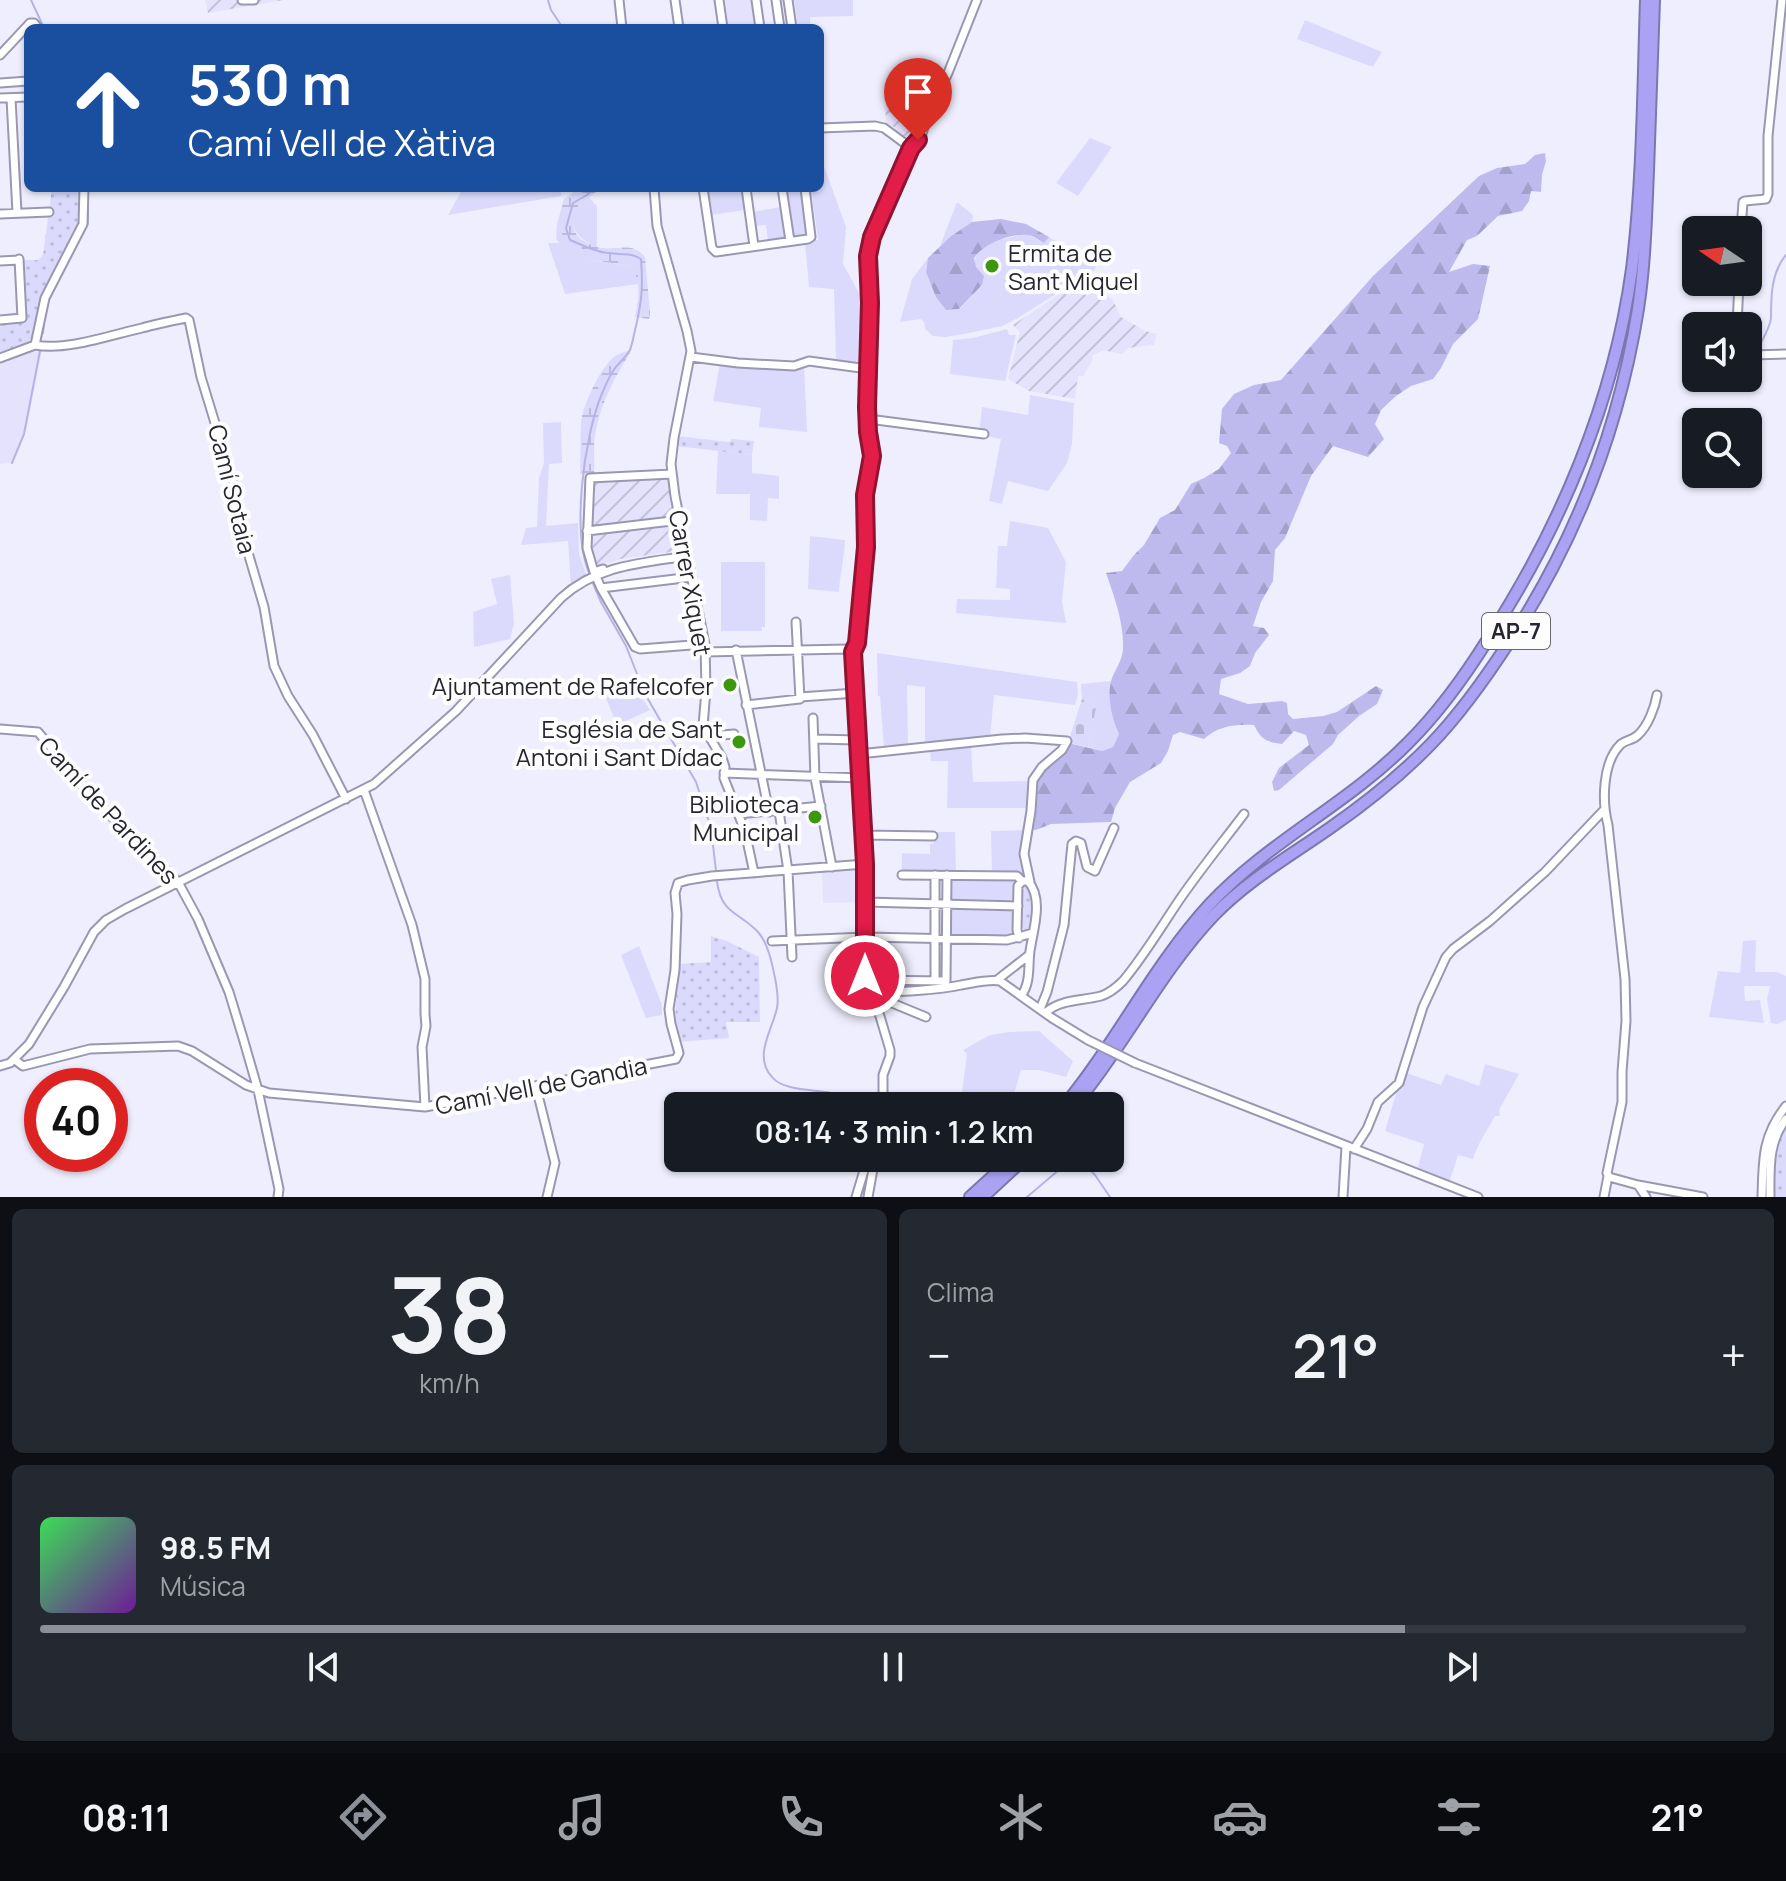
<!DOCTYPE html>
<html lang="es">
<meta charset="utf-8">
<style>
:root{--surface:#171b24;--page:#242831;--text:#f1f3f6;--muted:#9ea1a6;--line:#363941;--accent:#8c9099}
body{margin:0;font-family:Manrope,sans-serif;background:var(--page);color:var(--text);height:100vh;display:flex;flex-direction:column;font-size:30px;white-space:nowrap}
*{box-sizing:border-box;margin:0}
p{font-size:26px;color:var(--muted)}
.icon{flex:none;width:44px;height:44px;fill:none;stroke:currentColor;stroke-width:2;stroke-linecap:round;stroke-linejoin:round}
.map{position:relative;height:1197px;overflow:hidden}
.sheet{display:flex;flex-direction:column;gap:12px;padding:12px;background:#0d0f14;flex:1}
.sheet>*{flex:none}
.guide{position:absolute;left:24px;top:24px;width:800px;height:168px;border-radius:12px;box-shadow:0 2px 6px #0004;background:#1a4fa0;color:#fff;overflow:hidden}
.needle{width:52px;rotate:283deg}
.buttons{position:absolute;left:1682px;top:216px;display:grid;gap:16px}
.buttons a{display:grid;place-items:center;width:80px;height:80px;border-radius:12px;background:var(--surface);box-shadow:0 2px 6px #0004;font-size:40px}
.speed{position:absolute;left:24px;top:1068px;display:flex;gap:16px;font-size:40px;font-weight:700;text-align:center}
.speed>*{display:grid;place-content:center;width:104px;height:104px;border-radius:50%;background:var(--surface);box-shadow:0 2px 6px #0004;line-height:1}
.speed .limit{border:12px solid #d22;background:#fff;color:#111}
.pin{position:absolute;display:grid;place-items:center;width:68px;height:68px;color:#fff;margin:-82px -34px;border-radius:50% 50% 50% 0;rotate:-45deg;box-shadow:0 0 8px #0007}
.pin .icon{rotate:45deg}
.me{position:absolute;width:88px;margin:-44px;rotate:0deg;stroke-linejoin:round;filter:drop-shadow(0 0 6px #0008)}
.turn{display:flex;align-items:center;gap:28px;height:168px;padding:0 32px;font-size:36px}
.turn .icon{width:104px;height:104px;stroke-width:2.5}
.turn b{display:block;font-size:56px;line-height:68px}
.big{font-size:60px;font-weight:600;line-height:1.1}
.sheet .widget{flex:1;display:flex;flex-direction:column;justify-content:center;gap:12px;min-width:0;padding:0 28px;border-radius:12px;background:var(--page)}
.sheet .dial{align-items:center;gap:0}
.dial b{font-size:104px;line-height:1}
.song{display:flex;align-items:center;gap:24px}
.cover{width:96px;height:96px;border-radius:12px;background:linear-gradient(135deg,hsl(130 70% 55%),hsl(280 70% 35%))}
.played{height:8px;border-radius:4px;background:linear-gradient(90deg,var(--accent) 80%,var(--line) 80%)}
.keys{display:flex;justify-content:space-around;direction:ltr}
.heat{display:flex;justify-content:space-between;align-items:center;font-size:44px;direction:ltr}
.sheet .tiles{flex:1;display:grid;gap:12px;grid-template-columns:1fr 1fr}
.widget:last-child{grid-column:span 2}
.trip{position:absolute;left:664px;top:1092px;width:460px;height:80px;border-radius:12px;background:var(--surface);box-shadow:0 2px 6px #0004;font-weight:600;line-height:80px;text-align:center}
.menu{display:flex;height:128px;justify-content:space-around;align-items:center;background:#090b0e;color:var(--muted)}
.menu .icon{width:56px;height:56px}
.menu .active{color:var(--accent)}
.menu b{font-size:36px;color:var(--text)}
.map>svg:first-child{display:block}
</style>
<div class="map">
<svg width="1786" height="1197" viewBox="0 0 1786 1197">
<defs>
<pattern id="industrial-furrows" width="10" height="10" patternUnits="userSpaceOnUse" patternTransform="scale(2)"><rect width="10" height="10" fill="#e4e2fd"/><path d="M-1 1l2-2M0 10L10 0M9 11l2-2" fill="none" stroke="#c4c2d9"/></pattern>
<pattern id="forest-firs" width="22" height="20" patternUnits="userSpaceOnUse" patternTransform="scale(2)"><rect width="22" height="20" fill="#bebaee"/><path d="M5 1l3.5 6h-7zM16 11l3.5 6h-7z" fill="#a3a0cc"/></pattern>
<pattern id="wetland-marsh" width="20" height="14" patternUnits="userSpaceOnUse" patternTransform="scale(2)"><rect width="20" height="14" fill="#dcdafc"/><path d="M1 5h8M5 5V1M11 12h8M15 12V8" fill="none" stroke="#bdbbd8"/></pattern>
<pattern id="cemetery-stones" width="16" height="16" patternUnits="userSpaceOnUse" patternTransform="scale(2)"><rect width="16" height="16" fill="#dcdafc"/><path d="M2 7V4a2 2 0 0 1 4 0v3zM10 15v-3a2 2 0 0 1 4 0v3z" fill="#bdbbd8"/></pattern>
<pattern id="park-dots" width="8" height="8" patternUnits="userSpaceOnUse" patternTransform="scale(2)"><rect width="8" height="8" fill="#dcdafc"/><path d="M2 2h.1M6 6h.1" fill="none" stroke="#bdbbd8" stroke-width="1.8" stroke-linecap="round"/></pattern>
</defs>
<rect width="100%" height="100%" fill="#efeefe"/>
<path fill="#e4e2fd" d="M723,0h29l4,28h-29z
M39,350l3,1 -15,75 -16,37 -11,1v-102z
M858,869l1,33 -36,1 -1,-31z"/>
<path fill="url(#industrial-furrows)" d="M205,0h79l-76,13z
M909,79l24,10 -16,38 3,3 -3,8 -7,6 -11,-7 -5,-10 -8,-4 -1,-23 5,-1 -1,-19z
M1089,292l15,1 9,7 8,17 24,14 12,3 -3,11 -26,3 -6,6 -19,-4 -10,5 -2,8 -8,13h-5l-3,23 -46,-8 -21,-12 12,-47 -7,-7 45,-30 8,-2 22,2z
M668,478l13,70 -3,3 -58,8 -24,9 -5,-14 -1,-16 2,-57z"/>
<path fill="#dcdafc" d="M794,0h59v16l-43,1v11h-12z
M1305,20l77,32 -9,15 -76,-28z
M1090,138l22,9 -34,49 -22,-13z
M820,155l26,72 -3,37 20,36 5,-1 -3,66 -7,1 -22,-5 -2,-72 -25,-2 -4,-45 13,-2 -7,-52h9z
M463,188h99l-1,8 -113,19z
M707,188h35l3,22 -34,5z
M786,188h14l7,45 -2,3 -11,2 -2,-2z
M589,198l8,8v41c-29,-13 -31,-28 -8,-49z
M957,202l16,13 -1,7 -32,24z
M781,207l4,29 -2,3 -15,2 -2,-16 -11,1 -3,-14z
M1019,235h10l15,8 5,-6 38,23 11,3 -16,27 -18,-1 -48,30 -14,7 -38,8 -19,3 -12,-1 -8,-7 -1,-7 -3,-3 -21,3 12,-43 16,-21 -2,14 26,38 8,-1 22,-24c-2,-7 -8,-18 -7,-25 1,-17 32,-21 44,-25z
M548,243h12c23,23 45,16 72,24l3,3 3,14 -73,10z
M1007,329l2,6h7l-11,46 -55,-7 3,-34 20,-2z
M720,363l84,1 3,68 -48,-5 2,-19 -48,-7z
M1030,395l44,8 -2,41 -5,19 -19,28 -40,-10 -6,23 -13,-3 12,-62 -22,-4 3,-28 46,8z
M561,422l1,41 -13,1 -3,62 32,-3 1,31 8,23 -16,10 -3,-46 -47,4 5,-17 11,-1 2,-49 5,-15 -1,-40z
M718,451l34,4v18l27,3v23l-11,-1 -1,23 -17,-1v-26h-34z
M1010,521l38,7 18,34 -4,39 4,22 -110,-10 1,-14 53,1v-11l-14,-1 2,-42h9z
M810,536l35,4c-1,19 -5,34 -6,52l-31,-3z
M721,562h44v65h-3v4h-41z
M510,575l4,48 -4,16 -36,8 -1,-35 24,-8 -6,-25z
M877,653l200,29 1,12 -3,11 -81,-10 -4,43 -65,6v-57l-18,-2 1,61 -24,2 -4,-52h-2z
M635,677l6,19 9,14 -33,15 -14,-34z
M1111,681l-1,23 9,30 -6,13 -11,4 -14,-4 8,-44 -14,-4 -1,-15z
M971,743l2,39 58,-1 -2,27h-82l1,-47h-17l-1,-14z
M1026,830l-1,44 -33,-1 -1,-42z
M935,832h20l1,41h-54v-20l28,1v-10l4,-1z
M952,877l59,1 3,2v19l-3,3 -58,-1 -3,-3v-18z
M953,908l58,1 2,3v21l-3,3 -57,-1 -3,-3 1,-21z
M1756,940l-1,32h22l9,4v44l-9,4 -6,-1 -4,-24 3,-13h-26l1,15 15,-1 4,23 -55,-6 9,-46 22,2 3,-32z
M639,946l23,59v10l-16,3 -25,-63z
M1039,1031l34,30 -7,16 -27,-7h-18l-7,25 -11,11h-56l15,-13 5,-39 -4,-4 27,-15 20,-3z
M1485,1064l34,10 -20,36 1,6h-5c-8,15 -17,27 -22,43l-15,-4 -9,28 -32,-12 7,-27 -39,-13 11,-37 -4,-3 8,-4 6,-14 35,12 5,-11 33,12z"/>
<path fill="url(#forest-firs)" d="M1545,153l1,8 -4,14 -1,17 -10,-1 -2,10 -7,10 -24,5 -21,20 -10,4 -18,32 24,-8 17,2 -12,53 -25,25 -12,24 -8,11 -22,7 -15,10 -15,14 -6,14 9,15 -16,18 -35,-11 -22,30 -26,62 -10,12 -2,31 -12,21 -8,24 11,2 5,7 -14,18 -5,13 -10,7 -19,6 -2,15 29,10 34,-3 5,2 1,11 5,5 30,-3 14,-4 39,-26 7,4 -6,14 -18,12 -21,19 -5,9 -54,46 -5,1 -2,-9 7,-14 30,-23 -3,-10 -12,-4 -12,13c-15,-2 -21,-4 -28,-19 -19,-1 -36,1 -50,14l-24,-7 -7,3 -5,16 -7,12 -31,19 -15,26 -4,14 -60,2 -15,6 -6,-1 5,-51 33,-35 34,8 11,-4 6,-13c-7,-16 -13,-38 -7,-56 4,-10 11,-19 11,-30 1,-25 -9,-52 -17,-75l16,-2 12,-16 10,-10 16,-27 15,-8 16,-26 13,-6 15,-9 12,-16 -4,-7 -8,-3 3,-34 12,-15 20,-9 27,-5 92,-104 106,-100 18,-8 28,-4 10,-9z
M1001,219l25,5 23,13 -5,6c-5,-3 -11,-8 -17,-8 -16,-2 -45,10 -53,23l2,9 8,9 -2,9 -23,24 -13,1 -10,-13 -10,-25 2,-14 22,-21 22,-15z"/>
<path fill="url(#wetland-marsh)" d="M579,188h22c-24,18 -46,46 -3,59 17,5 34,-7 47,10l5,56 -1,6 -14,-2c4,-17 6,-34 -3,-50 -29,-9 -54,0 -76,-28l1,-15 7,-25z
M627,351l3,2c-16,25 -30,52 -35,82 -2,13 0,26 -1,39h-14c1,-17 0,-34 1,-51 1,-17 20,-57 34,-67 4,-3 8,-3 12,-5z"/>
<path fill="url(#cemetery-stones)" d="M1082,699l15,4 -9,44 -20,-4z"/>
<path fill="url(#park-dots)" d="M52,188h30l-2,37 -34,64 -13,48 -9,9 -24,8v-32l22,-1 -2,-61h18l5,-5z
M677,436l52,6 3,-3 22,2 -2,14 -76,-9z
M1027,886l3,1c3,14 8,34 -4,44l-5,-4v-37l2,-3z
M711,936l16,5 32,16 1,65h-34l3,16 -51,4 -3,-20 3,-58 33,-2z
M1786,1124v73h-13c1,-32 -1,-44 13,-73z"/>
<g fill="none" stroke-linecap="round" stroke-linejoin="round">
<path stroke="#b6b2e6" stroke-width="2" d="M31,0l13,28
M548,0l3,10 12,18
M63,271l25,-48v-35
M47,304l5,-13
M43,333l2,-19
M1758,349c4,-9 12,-21 13,-31 0,-22 0,-45 15,-63
M12,463l12,-29 16,-83
M590,575c-19,-41 -6,-137 11,-179 4,-9 8,-20 14,-28 5,-6 11,-11 15,-18 3,-8 4,-17 6,-24 6,-26 7,-40 5,-67 -11,-7 -20,-4 -33,-6 -13,-1 -26,-8 -38,-13l-4,-12 7,-25 14,-8 7,-7
M592,581l9,21 25,44 19,48 51,88 15,46 5,43
M717,882c5,33 21,29 41,50 10,11 14,31 17,46 2,10 4,20 2,30 -5,23 -24,48 -5,69 12,15 46,12 64,17 12,2 24,7 35,12
M970,1106l8,-6 40,6
M1078,1158l17,17 15,22
M1027,1197l40,-34"/>
<g stroke="#9a98b1" stroke-width="11">
<path id="minor" d="M242,0h12
M619,0l3,28
M675,0l4,28
M719,0l4,28
M756,0l4,28
M776,0l4,28
M788,0l4,28
M0,55l30,-32h4l4,5
M0,83l28,-2
M0,98l28,-1
M11,98l6,115
M820,128l55,-2 9,2 27,20
M654,188l3,38 30,105 4,20 -17,87 -3,26 4,32 30,148 1,46 -3,36 19,32 3,9 -1,11 21,53 9,42
M703,188l9,60 4,4 92,-13 3,-2 -6,-49
M746,188l8,58
M782,188l8,53
M0,214l49,-2
M1741,230l2,-28 2,-1 21,-2 2,-5v-58l14,-136
M0,261l19,-1
M0,320l22,-2 -3,-59
M1737,326l2,-44
M35,345c31,6 76,-10 107,-17 14,-4 29,-7 44,-10l3,2 12,57 32,105 6,40 25,85 10,59 14,30 25,39 33,64
M35,345l10,-47 38,-74 1,-36
M1748,355l38,-1
M691,357l47,6 56,3 15,-5 59,8
M0,358l35,-13
M868,422l8,-2 108,14
M587,531l93,-11
M603,569l-9,3 -7,-24 3,-70 82,-4
M595,574l6,14 34,59 5,2 65,-5
M601,588l91,-11
M736,650l33,162
M705,652l143,-3 5,3
M800,697l56,-4
M746,705l54,-6 -4,-77
M813,718l2,60 17,89
M0,729l38,3 54,65 86,85 20,37 31,73 14,46 15,52 21,99 -1,8
M710,736l24,-2
M814,739l44,1
M859,754l143,-15 23,-1 42,3 -5,9 -20,17 -9,13 -2,31 -7,43 6,28
M724,773l137,5
M364,790l48,135 13,54v35l1,12 -4,21 3,60
M779,811l9,60 4,86
M738,814l83,-8
M863,835l70,1
M902,875l115,1 5,5
M865,902l153,4
M1019,938l-2,-8 1,-44 4,-5h6c16,18 5,49 2,70 -2,15 1,32 -9,45
M772,941l93,-4 142,3 26,-7
M866,980l80,1 1,-106
M997,980l32,-25
M935,981v-106
M876,990l-8,-6 -3,-12v-108l-12,-212 4,-9 9,-96v-59l6,-32 -4,-24 -1,-37 3,-92 -2,-47 4,-19 39,-89 11,-14 5,-17 21,-44 29,-73
M876,990c15,4 67,-1 85,-5 13,-2 26,-6 39,-4l52,37 36,22
M876,990v13l14,47v6l-7,19v31
M875,996l51,21
M1040,1009l7,-17 17,-67 8,-81 4,-3 5,2 6,24 8,4 19,-43
M1045,1013c15,-14 37,-12 56,-17 9,-3 16,-9 22,-15 21,-25 38,-54 57,-82 20,-29 42,-56 64,-85
M15,1060l8,6 67,-17 88,-3 14,5 54,34 23,8 156,14 251,-48 3,-6 -8,-29 -2,-15 6,-39 2,-56 -2,-21 3,-10 10,-3 24,-4 153,-12
M1135,1063l343,134
M0,1066l10,-3 19,-19 35,-57 30,-55 12,-12 19,-11 249,-125 82,-73 105,-113c36,-33 81,-35 127,-42
M536,1087l19,76 -8,34
M1354,1149l13,-20 11,-27 21,-19 24,-76 23,-50 7,-8 37,-28 55,-49 59,-62
M1638,1185l65,12
M856,1197l10,-33 7,-6
M868,1197l7,-39
M1343,1197l3,-50
M1604,1197l4,-21
M1646,1197l-8,-12 -29,-8 -2,-4 15,-71v-30l4,-51 -1,-42 -17,-154c-6,-23 -6,-63 13,-81 5,-4 12,-4 17,-9 10,-9 17,-28 19,-40
M1762,1197c1,-37 0,-61 24,-91
M1770,1197c0,-28 -2,-55 16,-78"/>
</g>
<g stroke="#7d77af" stroke-width="14">
<path id="highway" d="M1064,1106c53,-64 89,-140 146,-202 59,-63 138,-100 198,-161 31,-31 57,-67 80,-104 72,-111 126,-238 144,-370 11,-89 11,-180 14,-269
M1074,1106c51,-61 85,-133 140,-191 34,-35 76,-59 116,-87 36,-25 70,-52 101,-84 31,-32 56,-68 80,-105 65,-100 108,-211 127,-330 7,-45 8,-92 10,-138 2,-57 4,-114 6,-171
M970,1197l43,-39
M983,1197l42,-39"/>
</g>
<use href="#minor" stroke="#fff" stroke-width="7"/>
<use href="#highway" stroke="#aba2f3" stroke-width="10"/>
<g stroke="#9a98b1" stroke-width="11" stroke-linecap="butt">
<path id="minor-bridge" d="M1088,1040l47,23"/>
</g>
<use href="#minor-bridge" stroke="#fff" stroke-width="7"/>
</g>
<g fill="none" stroke-linecap="round" stroke-linejoin="round">
<g stroke="#92132f" stroke-width="20">
<path id="route" d="M865,976v-112l-12,-212 4,-9 9,-96 -1,-52 7,-39 -4,-24 -1,-25 3,-104 -2,-47 4,-19 39,-89 7,-8"/>
</g>
<use href="#route" stroke="#e11d48" stroke-width="14"/>
</g>
<g fill="#3c960e" stroke="#fdfdfd" stroke-width="3">
<circle cx="992" cy="266" r="8"/>
<circle cx="730" cy="685" r="8"/>
<circle cx="739" cy="742" r="8"/>
<circle cx="815" cy="817" r="8"/>
</g>
<g text-anchor="middle" dominant-baseline="central" stroke-width="8" stroke-linejoin="round" paint-order="stroke">
<rect fill="#fdfdfd" stroke="#67666e" stroke-width="2" x="1482" y="613" width="68" height="36" rx="6"/>
<g font-size="22" font-weight="bold" fill="#272630">
<text x="1516" y="631">AP-7</text>
</g>
<g font-size="24" fill="#272630" stroke="#fdfdfd" text-anchor="end">
<text x="1008" y="252" text-anchor="start">Ermita de<tspan x="1008" dy="28">Sant Miquel</tspan></text>
<text x="714" y="685">Ajuntament de Rafelcofer</text>
<text x="723" y="728">Església de Sant<tspan x="723" dy="28">Antoni i Sant Dídac</tspan></text>
<text x="799" y="803">Biblioteca<tspan x="799" dy="28">Municipal</tspan></text>
</g>
<g font-size="24" fill="#272630" stroke="#fdfdfd">
<text transform="translate(233 489) rotate(76)">Camí Sotaia</text>
<text transform="translate(691 583) rotate(80)">Carrer Xiquet</text>
<text transform="translate(109 810) rotate(47)">Camí de Pardines</text>
<text transform="translate(541 1085) rotate(-11)">Camí Vell de Gandia</text>
</g>
</g>
</svg>
<div class="buttons">
<a><svg class="needle" viewBox="-14 -14 28 28"><path d="M0-13l5 13h-10z" fill="#e53935"/><path d="M0 13l5-13h-10z" fill="#9ea1a6"/></svg></a>
<a><svg class="icon" aria-label="sound" viewBox="0 0 24 24"><path d="M4 9h4l5-4v14l-5-4H4zM17 9q2 3 0 6"/></svg></a>
<a><svg class="icon" aria-label="search" viewBox="0 0 24 24"><circle cx="10" cy="10" r="6"/><path d="M15 15l6 6"/></svg></a>
</div>
<div class="speed"><div class="limit">40</div></div>
<div class="pin" style="left:918px;top:140px;background:#d93025"><svg class="icon" aria-label="arrive" viewBox="0 0 24 24"><path d="M6 21V4h12l-3 4 3 4H6"/></svg></div>
<svg class="me" style="left:865px;top:976px" viewBox="-20 -20 40 40"><circle r="17" fill="#e11d48" stroke="#fff" stroke-width="3"/><path d="M0-11L8 9 0 5-8 9z" fill="#fff"/></svg>
<div class="trip">08:14 · 3 min · 1.2 km</div>
<div class="guide">
<div class="turn"><svg class="icon" aria-label="ahead" viewBox="0 0 24 24"><path d="M12 20V5M6 11l6-6 6 6"/></svg><div><b>530 m</b>Camí Vell de Xàtiva</div></div>
</div>
</div>
<section class="sheet">
<div class="tiles">
<div class="widget dial"><b>38</b><p>km/h</p></div>
<div class="widget"><p>Clima</p>
<div class="heat"><a>−</a><b class="big">21°</b><a>+</a></div>
</div>
<div class="widget">
<div class="song"><i class="cover"></i><div><b>98.5 FM</b><p>Música</p></div></div>
<div class="played"></div>
<div class="keys"><svg class="icon" aria-label="previous" viewBox="0 0 24 24"><path d="M18 5L8 12l10 7zM5 5v14"/></svg><svg class="icon" aria-label="pause" viewBox="0 0 24 24"><path d="M8 5v14M16 5v14"/></svg><svg class="icon" aria-label="next" viewBox="0 0 24 24"><path d="M6 5l10 7-10 7zM19 5v14"/></svg></div>
</div>
</div>
</section>
<nav class="menu">
<b>08:11</b>
<svg class="icon active" aria-label="directions" viewBox="0 0 24 24"><path d="M12 3l9 9-9 9-9-9zM9 14v-3h6M13 9l2 2-2 2"/></svg>
<svg class="icon" aria-label="music" viewBox="0 0 24 24"><path d="M9 18V5l10-2v13"/><circle cx="6" cy="18" r="3"/><circle cx="16" cy="16" r="3"/></svg>
<svg class="icon" aria-label="phone" viewBox="0 0 24 24"><path d="M5 4h4l2 5-3 2q2 4 5 5l2-3 5 2v4C11 20 4 13 5 4z"/></svg>
<svg class="icon" aria-label="climate" viewBox="0 0 24 24"><path d="M12 3v18M4 7l16 10M4 17L20 7"/></svg>
<svg class="icon" aria-label="car" viewBox="0 0 24 24"><path d="M5 17H2v-5l4-1 3-4h7l3 4 3 1v5h-3M9 17h6M6 11h13"/><circle cx="7" cy="17" r="2"/><circle cx="17" cy="17" r="2"/></svg>
<svg class="icon" aria-label="filters" viewBox="0 0 24 24"><path d="M4 7h16M4 17h16"/><circle cx="9" cy="7" r="2"/><circle cx="15" cy="17" r="2"/></svg>
<b>21°</b>
</nav>
